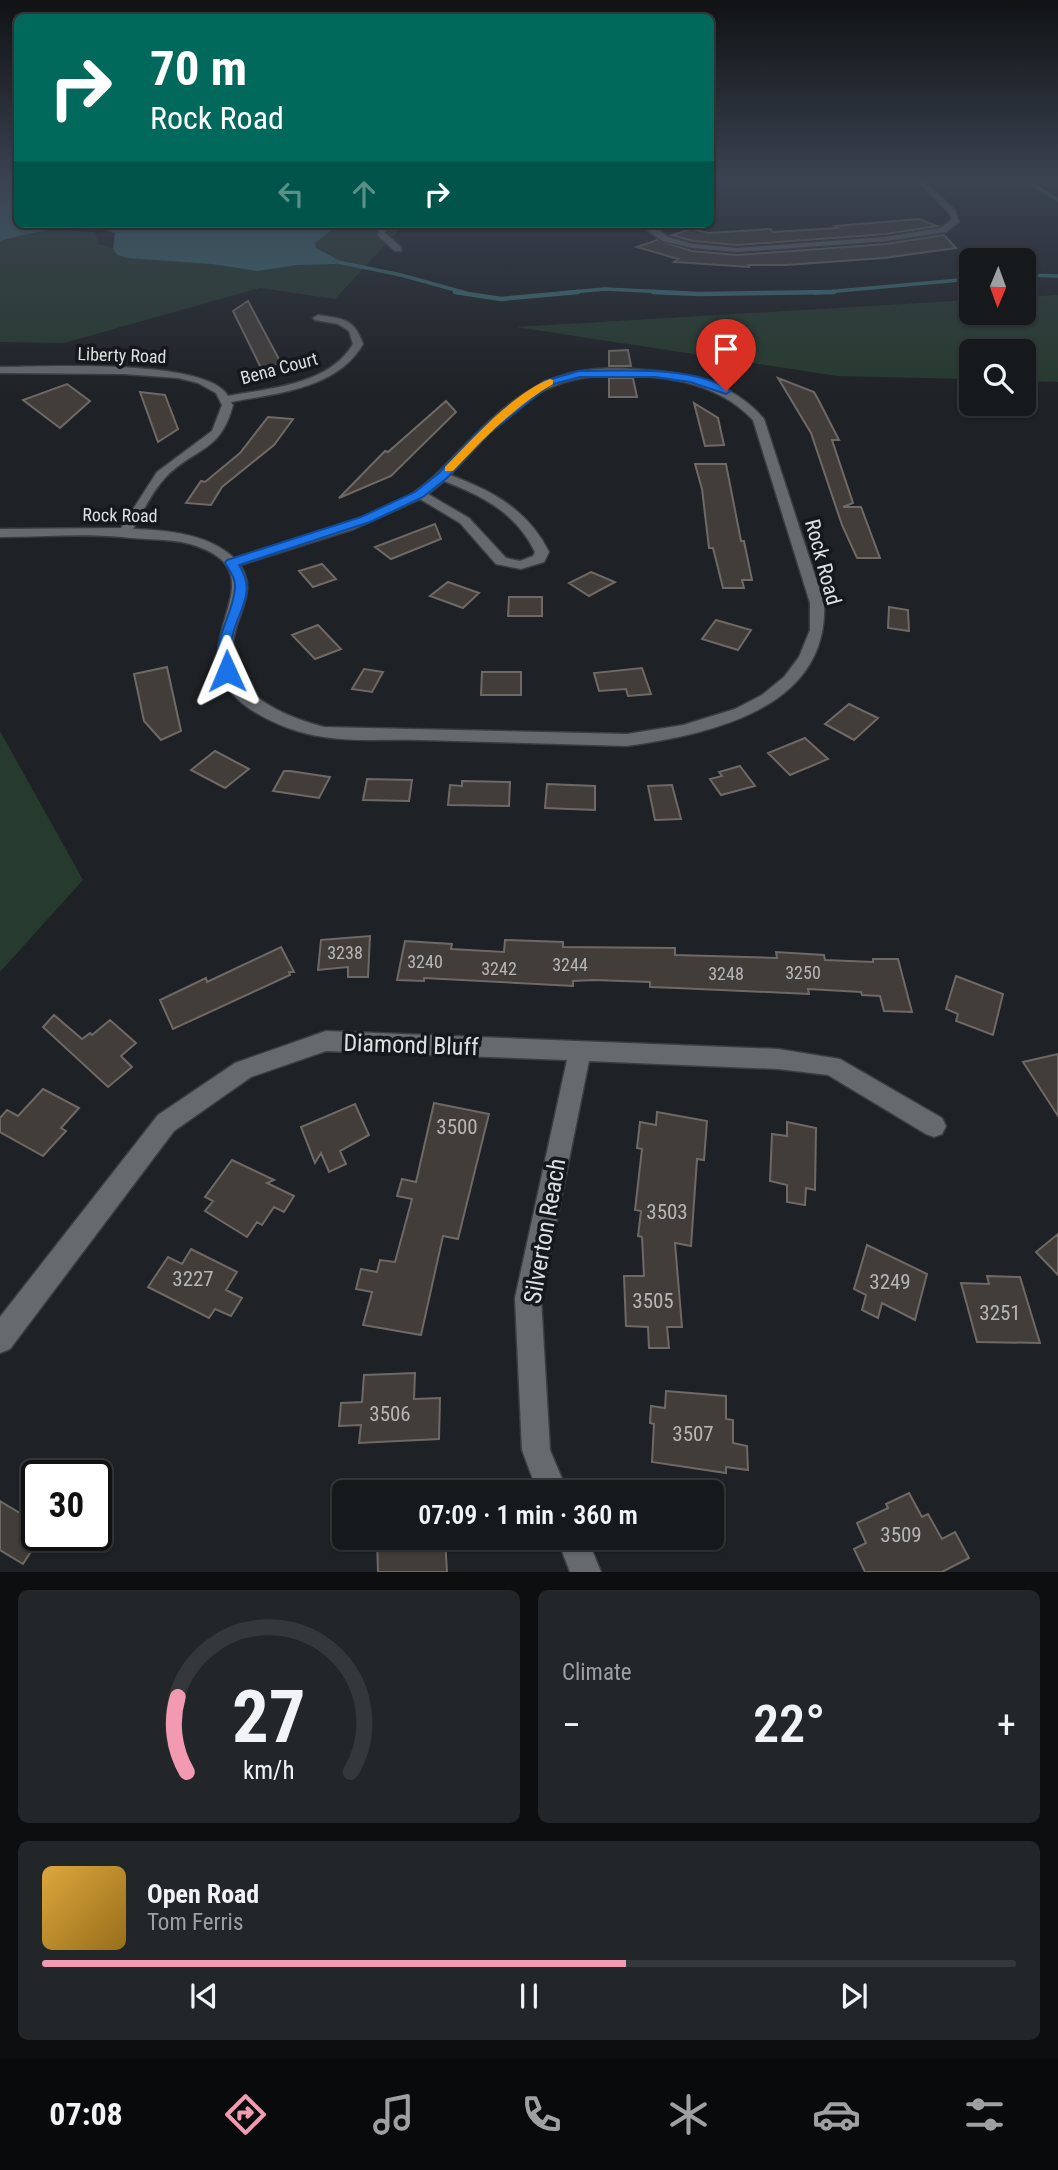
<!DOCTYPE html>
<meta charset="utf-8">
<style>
:root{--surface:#16191c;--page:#232629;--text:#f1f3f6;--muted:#9ea0a3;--line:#35383b;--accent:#f19ab2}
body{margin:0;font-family:"Roboto Condensed",sans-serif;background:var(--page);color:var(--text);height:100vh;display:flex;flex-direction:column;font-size:26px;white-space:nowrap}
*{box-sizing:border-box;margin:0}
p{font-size:23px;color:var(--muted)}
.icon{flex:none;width:38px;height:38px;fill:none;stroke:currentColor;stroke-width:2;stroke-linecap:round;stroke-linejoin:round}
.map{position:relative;height:1572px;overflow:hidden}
.panel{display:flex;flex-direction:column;gap:18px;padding:18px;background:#0c0e0f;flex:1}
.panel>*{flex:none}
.top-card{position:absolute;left:14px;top:14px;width:700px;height:214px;border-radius:10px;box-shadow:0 2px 5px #0004,0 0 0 2px var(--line);background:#00695c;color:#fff;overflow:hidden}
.needle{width:46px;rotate:181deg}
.tools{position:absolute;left:959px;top:248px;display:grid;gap:14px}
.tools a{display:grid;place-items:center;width:77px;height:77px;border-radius:10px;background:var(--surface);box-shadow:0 2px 5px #0004,0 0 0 2px var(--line);font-size:35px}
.speed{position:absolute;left:21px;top:1460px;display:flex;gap:14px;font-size:35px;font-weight:700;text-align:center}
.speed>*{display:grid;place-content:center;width:91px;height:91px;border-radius:50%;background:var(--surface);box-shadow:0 2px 5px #0004,0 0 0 2px var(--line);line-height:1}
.speed .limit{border:4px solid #111;border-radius:10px;background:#fff;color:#111}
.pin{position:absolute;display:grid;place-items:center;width:60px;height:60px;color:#fff;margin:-72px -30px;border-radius:50% 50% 50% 0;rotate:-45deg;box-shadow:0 0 7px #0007}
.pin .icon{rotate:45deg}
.me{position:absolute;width:77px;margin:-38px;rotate:359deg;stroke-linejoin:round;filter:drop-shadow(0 0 5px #0008)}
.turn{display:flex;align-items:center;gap:24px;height:147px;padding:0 21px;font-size:32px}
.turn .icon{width:91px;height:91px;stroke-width:2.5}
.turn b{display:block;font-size:49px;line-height:60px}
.lanes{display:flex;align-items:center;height:66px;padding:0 21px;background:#0003;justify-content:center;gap:35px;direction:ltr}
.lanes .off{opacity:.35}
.big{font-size:52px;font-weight:600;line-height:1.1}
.panel .widget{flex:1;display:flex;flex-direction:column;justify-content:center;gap:10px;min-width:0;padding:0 24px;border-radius:10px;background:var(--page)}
.panel .dial{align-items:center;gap:0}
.dial svg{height:182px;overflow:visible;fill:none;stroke:var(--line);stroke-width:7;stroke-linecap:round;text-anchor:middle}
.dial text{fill:var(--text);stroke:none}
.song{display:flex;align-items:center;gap:21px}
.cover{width:84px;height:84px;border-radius:10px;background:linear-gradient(135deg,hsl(40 70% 55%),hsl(40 70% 35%))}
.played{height:7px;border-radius:4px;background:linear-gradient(90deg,var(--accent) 60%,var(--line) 60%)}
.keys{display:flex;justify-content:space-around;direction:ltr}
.heat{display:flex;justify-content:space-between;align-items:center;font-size:38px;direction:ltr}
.panel .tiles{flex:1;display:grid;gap:18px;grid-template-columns:1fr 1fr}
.widget:last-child{grid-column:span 2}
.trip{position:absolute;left:332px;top:1480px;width:392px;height:70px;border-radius:10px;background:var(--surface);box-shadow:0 2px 5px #0004,0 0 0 2px var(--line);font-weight:600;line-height:70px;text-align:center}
.tab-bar{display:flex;height:112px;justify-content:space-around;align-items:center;background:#090a0b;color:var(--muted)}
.tab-bar .icon{width:49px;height:49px}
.tab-bar .active{color:var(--accent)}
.tab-bar b{font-size:32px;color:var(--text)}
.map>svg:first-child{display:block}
</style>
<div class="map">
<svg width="1058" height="1572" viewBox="0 0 1058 1572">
<rect width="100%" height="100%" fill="#1e2125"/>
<path fill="#263a2e" d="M328,224h76l-69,75 -75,-11 -196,55 -64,-1v-107l55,-5 40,2 3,12 34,9 197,-26z
M1058,295v87l-34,-1v-29h-53v27l-134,-3 -321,-49 455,-27v13h53v-16z
M0,731l83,149 -83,92z"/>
<path fill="#3c6f73" d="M17,182l1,42h309l7,4 -19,15 1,5 24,13 -5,3 -38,1 -40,6 -45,-7 -85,-6 -9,-3 -5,-6 2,-16c-30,-12 -84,-1 -115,8v-58z"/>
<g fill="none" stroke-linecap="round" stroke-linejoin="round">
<path stroke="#3c6f73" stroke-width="3.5" d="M1031,178l1,6 26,16
M338,262l63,13 65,18
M1024,275l34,1
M560,293l45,-4 81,4
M815,293l156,-14"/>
<path stroke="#3c6f73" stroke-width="4.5" d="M455,292l46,7 77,-7
M653,292l46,2 135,-2"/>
</g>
<path fill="#433d3a" stroke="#6f6966" stroke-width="2" d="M919,219l18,7 -51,8 -149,11 -44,-4 -21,-6 20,-6 17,4 61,-4 3,3 65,-4 -3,-2z
M944,235l12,13 -72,10 -98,7h-38l1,2 -75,-5 4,-3 -41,-12 20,-7 35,11 45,4 149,-11z
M248,301l33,62 -19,7 -29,-59z
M628,350l3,16h-22v-15z
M609,378h24l4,19h-28z
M778,378l36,14 5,9 20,39h-7l21,63 -10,4h18l19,51h-23l-15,-33 -31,-92z
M67,384l23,17 -30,27 -37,-28z
M140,392l25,3 13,34 -20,13z
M446,401l10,11 -65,64 -52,22 46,-47 3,1z
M694,403l24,15 6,27 -19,1z
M268,417l25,2 -19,26 -52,42 -11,18 -25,-2 15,-22 4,1 35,-29z
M695,464h31l15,77h3l8,39h-10l2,8h-21l-10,-40h-4l-7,-59z
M435,524l6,15 -50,20 -16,-12z
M322,564l14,15 -23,8 -14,-16z
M591,572l24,10 -26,14 -20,-13z
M448,582l31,11 -16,15 -33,-12z
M509,597h33v19h-34z
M889,607l19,3 1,21 -21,-3z
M716,620l35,10 -13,20 -36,-11z
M318,625l23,24 -26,10 -23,-24z
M167,667l14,64 -20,9 -17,-19 -10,-47z
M642,668l9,26 -23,2 -2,-7 -27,2 -5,-18z
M364,669l19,3 -11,20 -20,-3z
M482,672h39v23h-40z
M849,704l29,14 -24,22 -29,-16z
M805,738l23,21 -38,16 -22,-22z
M215,751l34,18 -24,19 -34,-18z
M740,766l15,20 -34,9 -11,-16 12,-3 -3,-4z
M284,771h6l40,6 -11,21 -46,-7z
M367,779l45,1 -3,21 -46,-1z
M462,781l48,1 -1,24 -61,-1 2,-20 12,1z
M547,784l48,2v24l-50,-2z
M672,785l9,34 -26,1 -7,-34z
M370,936l-2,41h-20v-10l-30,3 3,-30z
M505,940l58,2v5l112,1v7l102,3 -1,-6 48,3 1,5 48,2v-3h25l14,53 -28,-1 -4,-15 -18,-1 -1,-3 -53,-3 1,5 -132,-6 -27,-1v-5l-56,-2 -21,1v5l-149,-8v3l-27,-1 8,-39 47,3 -1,5 53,3z
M281,947l13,25h-5l1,3 -117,54 -13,-29 46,-22 1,4z
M956,976l47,18 -10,41 -37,-14 2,-7 -12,-5z
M54,1015l28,24 8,-6 2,2 18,-15 26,23 -15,13 11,11 -24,20 -65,-60z
M1058,1054v62l-35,-54z
M43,1089l36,19 -18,20 5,3 -23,25 -43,-24v-14l7,-8 11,6z
M434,1103l55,11 -31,125 -15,-3 -22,99 -58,-10 9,-33 -16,-3 5,-20 16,3 3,-12 15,2 17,-63 -15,-3 5,-17 14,3z
M355,1104l14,31 -29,16 6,13 -17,8 -8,-19 -6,10 -14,-36z
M657,1112l50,9 -3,39 -7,-1 -6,87 -16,-3 7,84h-15l2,21h-20l-1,-21 -22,-1 -2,-50h20l-2,-39 -4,-1 3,-25 -6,-1 7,-61 -5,-1 3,-26 16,3z
M787,1122l29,6 -1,62 -9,-2 -1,17 -18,-3v-17l-17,-4 2,-47 15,2z
M232,1160l42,20 -7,3 27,13 -10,16 -10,-5 -12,18 -5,-3 -10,15 -42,-26 8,-10 -8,-4z
M1058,1234v41l-22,-23z
M867,1245l60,29 -12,46 -33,-17 -4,15 -16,-8 4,-15 -12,-6z
M191,1249l46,23 -11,18 16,8 -11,18 -16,-7 -6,9 -61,-31 20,-30 14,7z
M987,1276l33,1 20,66 -63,-1 -16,-59 28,1z
M415,1373l-1,26 26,-1 -1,41 -80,4 2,-18 -22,1 2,-23 21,-1 2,-27z
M666,1391l60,5v23l7,1v23l14,3 1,24 -22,-3v6l-74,-11 2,-38 -4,-1 1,-17 14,2z
M909,1493l13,24 6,-3 14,25 13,-7 14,26 -27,14h-77l-11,-23 12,-6 -9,-20 31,-15 -2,-4z
M0,1501l28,17 -7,10 18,11 -16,25 -23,-14z
M377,1538h68l2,34h-69z"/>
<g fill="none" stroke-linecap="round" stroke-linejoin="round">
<g stroke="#3b3e41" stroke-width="3">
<path id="minor" d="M710,178h168l-168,3z
M914,178h7l34,32 4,12 -13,10 -60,9 -149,11 -44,-4 -31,-7 -19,-14v-3h8l17,13 25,7 44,4 149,-11 55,-9 11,-9 -3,-6z
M380,224h8l-3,9 16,14v4h-6l-17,-15z
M318,315c25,4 36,3 45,29 -26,45 -85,49 -132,58l2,3c-13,49 -39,42 -68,73 -14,15 -22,34 -32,51 34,1 76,5 101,29 60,-19 125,-32 179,-65 23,-15 39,-36 58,-54 65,-66 104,-78 195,-67 37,5 73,17 98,47l60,184c5,106 -114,131 -197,143 -69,-2 -138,-4 -207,-6 -32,-1 -65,2 -96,-3 -25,-3 -53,-14 -74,-28 -87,-60 43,-135 -60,-165 -23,-6 -46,-4 -68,-7 -40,-4 -82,0 -122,0v-8l121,-1 36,-56 55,-41 10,-26 -6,-12 -18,-10 -20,-5 -54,-4 -124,-1v-6c43,0 207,-9 228,29 42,-8 101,-11 125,-52l-4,-13 -11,-7 -23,-4 -2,-2zM606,375c53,0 108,4 147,45l57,183v27l-11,27 -15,20 -22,18 -27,14 -52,16 -56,9 -303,-7c-45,-12 -105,-37 -89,-95 6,-24 21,-44 5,-67l114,-36 66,-30 40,24 36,41 25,5 23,-7 5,-10c-21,-42 -56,-61 -99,-77 50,-52 79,-96 156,-100zM444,481c39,15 72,32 91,71l-2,4 -13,5 -14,-3 -37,-40 -41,-24z
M326,1031l452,18 62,10 102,59 4,8 -4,8 -8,3 -8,-3 -98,-59 -50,-6 -189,-8 -48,237 9,152 18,43h-30l-16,-43 -7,-152 52,-238 -241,-9 -75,26 -77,54 -164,218 -10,4v-36l158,-202 77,-52z
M557,1538h30l14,34h-31z"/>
</g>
<use href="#minor" fill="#666a6f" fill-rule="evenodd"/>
</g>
<linearGradient id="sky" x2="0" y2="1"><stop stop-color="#101214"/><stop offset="0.45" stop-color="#3b4351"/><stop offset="1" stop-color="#3b4351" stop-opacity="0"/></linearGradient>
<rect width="1058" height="398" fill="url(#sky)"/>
<path fill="#1a73e8" stroke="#114b97" stroke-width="2" d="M579,371c45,0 115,-6 152,20l-5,3 -36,-12 -35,-5h-75l-30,8 -64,51 -39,42 -24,19 -53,25 -131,43c20,31 -5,48 -8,79 0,8 2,18 3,27l-7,5 -5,-2c-14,-31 11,-56 13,-86 1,-9 -5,-17 -10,-25l2,-3 134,-43 54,-25 24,-19 40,-42 65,-50z"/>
<path fill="#f59e0b" d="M550,379l3,1v4c-38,22 -70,55 -100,87h-8v-4c26,-27 70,-75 105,-88z"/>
<g text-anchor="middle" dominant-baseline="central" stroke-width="7" stroke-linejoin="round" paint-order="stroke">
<g font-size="18" fill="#dddfe1" stroke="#15181c">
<text transform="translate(122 355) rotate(2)">Liberty Road</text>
<text transform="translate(279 368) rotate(-15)">Bena Court</text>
<text transform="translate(120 515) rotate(1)">Rock Road</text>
</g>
<g font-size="18" fill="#b6b6b7">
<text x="345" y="952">3238</text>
<text x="425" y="961">3240</text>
<text x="570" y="964">3244</text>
<text x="499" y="968">3242</text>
<text x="803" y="972">3250</text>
<text x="726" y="973">3248</text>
</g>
<g font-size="21" fill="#dddfe1" stroke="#15181c">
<text transform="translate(823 562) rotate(75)">Rock Road</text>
</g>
<g font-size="21" fill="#b6b6b7">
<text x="457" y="1127">3500</text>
<text x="667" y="1212">3503</text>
<text x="193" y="1279">3227</text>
<text x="890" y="1282">3249</text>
<text x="653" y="1301">3505</text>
<text x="1000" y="1313">3251</text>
<text x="390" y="1414">3506</text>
<text x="693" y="1434">3507</text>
<text x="901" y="1535">3509</text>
</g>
<g font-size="24" fill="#dddfe1" stroke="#15181c">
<text transform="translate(411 1045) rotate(2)">Diamond Bluff</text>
<text transform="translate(545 1231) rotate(-80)">Silverton Reach</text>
</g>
</g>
</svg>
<div class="tools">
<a><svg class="needle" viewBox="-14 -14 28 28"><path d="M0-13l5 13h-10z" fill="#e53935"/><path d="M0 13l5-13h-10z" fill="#9ea0a3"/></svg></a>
<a><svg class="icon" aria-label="search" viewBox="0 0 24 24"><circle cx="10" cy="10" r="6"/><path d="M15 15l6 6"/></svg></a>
</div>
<div class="speed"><div class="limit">30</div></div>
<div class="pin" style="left:726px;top:391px;background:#d93025"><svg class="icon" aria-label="arrive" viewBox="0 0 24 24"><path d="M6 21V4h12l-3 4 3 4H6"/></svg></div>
<svg class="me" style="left:227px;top:671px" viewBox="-20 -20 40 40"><path d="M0-17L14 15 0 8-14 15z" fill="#1a73e8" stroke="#fff" stroke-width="4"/></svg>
<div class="trip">07:09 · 1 min · 360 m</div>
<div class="top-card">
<div class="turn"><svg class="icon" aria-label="right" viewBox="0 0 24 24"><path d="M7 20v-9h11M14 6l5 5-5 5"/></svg><div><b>70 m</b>Rock Road</div></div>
<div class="lanes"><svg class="icon off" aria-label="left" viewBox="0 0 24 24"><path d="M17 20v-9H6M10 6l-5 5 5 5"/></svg><svg class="icon off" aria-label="ahead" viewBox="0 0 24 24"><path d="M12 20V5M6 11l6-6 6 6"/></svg><svg class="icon" aria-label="right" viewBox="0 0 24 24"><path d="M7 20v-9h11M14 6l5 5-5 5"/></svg></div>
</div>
</div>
<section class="panel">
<div class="tiles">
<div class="widget dial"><svg viewBox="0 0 100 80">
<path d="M14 69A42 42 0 1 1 86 69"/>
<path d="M14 69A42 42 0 0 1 10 36" stroke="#f19ab2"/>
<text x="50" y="56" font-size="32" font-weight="700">27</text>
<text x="50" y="72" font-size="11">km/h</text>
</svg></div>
<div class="widget"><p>Climate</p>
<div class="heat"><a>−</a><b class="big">22°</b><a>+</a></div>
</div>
<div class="widget">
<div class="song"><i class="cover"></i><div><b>Open Road</b><p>Tom Ferris</p></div></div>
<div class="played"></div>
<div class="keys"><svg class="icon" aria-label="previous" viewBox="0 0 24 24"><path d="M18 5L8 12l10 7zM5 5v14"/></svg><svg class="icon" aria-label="pause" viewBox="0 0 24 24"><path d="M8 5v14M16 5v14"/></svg><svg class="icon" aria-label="next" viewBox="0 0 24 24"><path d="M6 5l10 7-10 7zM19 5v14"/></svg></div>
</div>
</div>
</section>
<nav class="tab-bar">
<b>07:08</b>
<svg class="icon active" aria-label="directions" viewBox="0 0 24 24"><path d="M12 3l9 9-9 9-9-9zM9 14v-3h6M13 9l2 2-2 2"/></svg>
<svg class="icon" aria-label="music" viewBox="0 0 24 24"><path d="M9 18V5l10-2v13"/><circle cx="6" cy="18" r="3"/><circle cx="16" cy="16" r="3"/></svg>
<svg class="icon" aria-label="phone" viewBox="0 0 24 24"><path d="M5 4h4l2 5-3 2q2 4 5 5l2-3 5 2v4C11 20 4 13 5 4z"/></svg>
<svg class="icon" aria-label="climate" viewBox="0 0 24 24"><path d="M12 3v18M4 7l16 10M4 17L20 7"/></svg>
<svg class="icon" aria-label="car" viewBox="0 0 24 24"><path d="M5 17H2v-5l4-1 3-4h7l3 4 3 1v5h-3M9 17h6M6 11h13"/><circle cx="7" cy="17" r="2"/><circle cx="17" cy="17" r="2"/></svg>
<svg class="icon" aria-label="filters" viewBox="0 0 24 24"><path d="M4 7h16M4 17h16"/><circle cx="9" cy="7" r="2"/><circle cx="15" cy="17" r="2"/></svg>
</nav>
